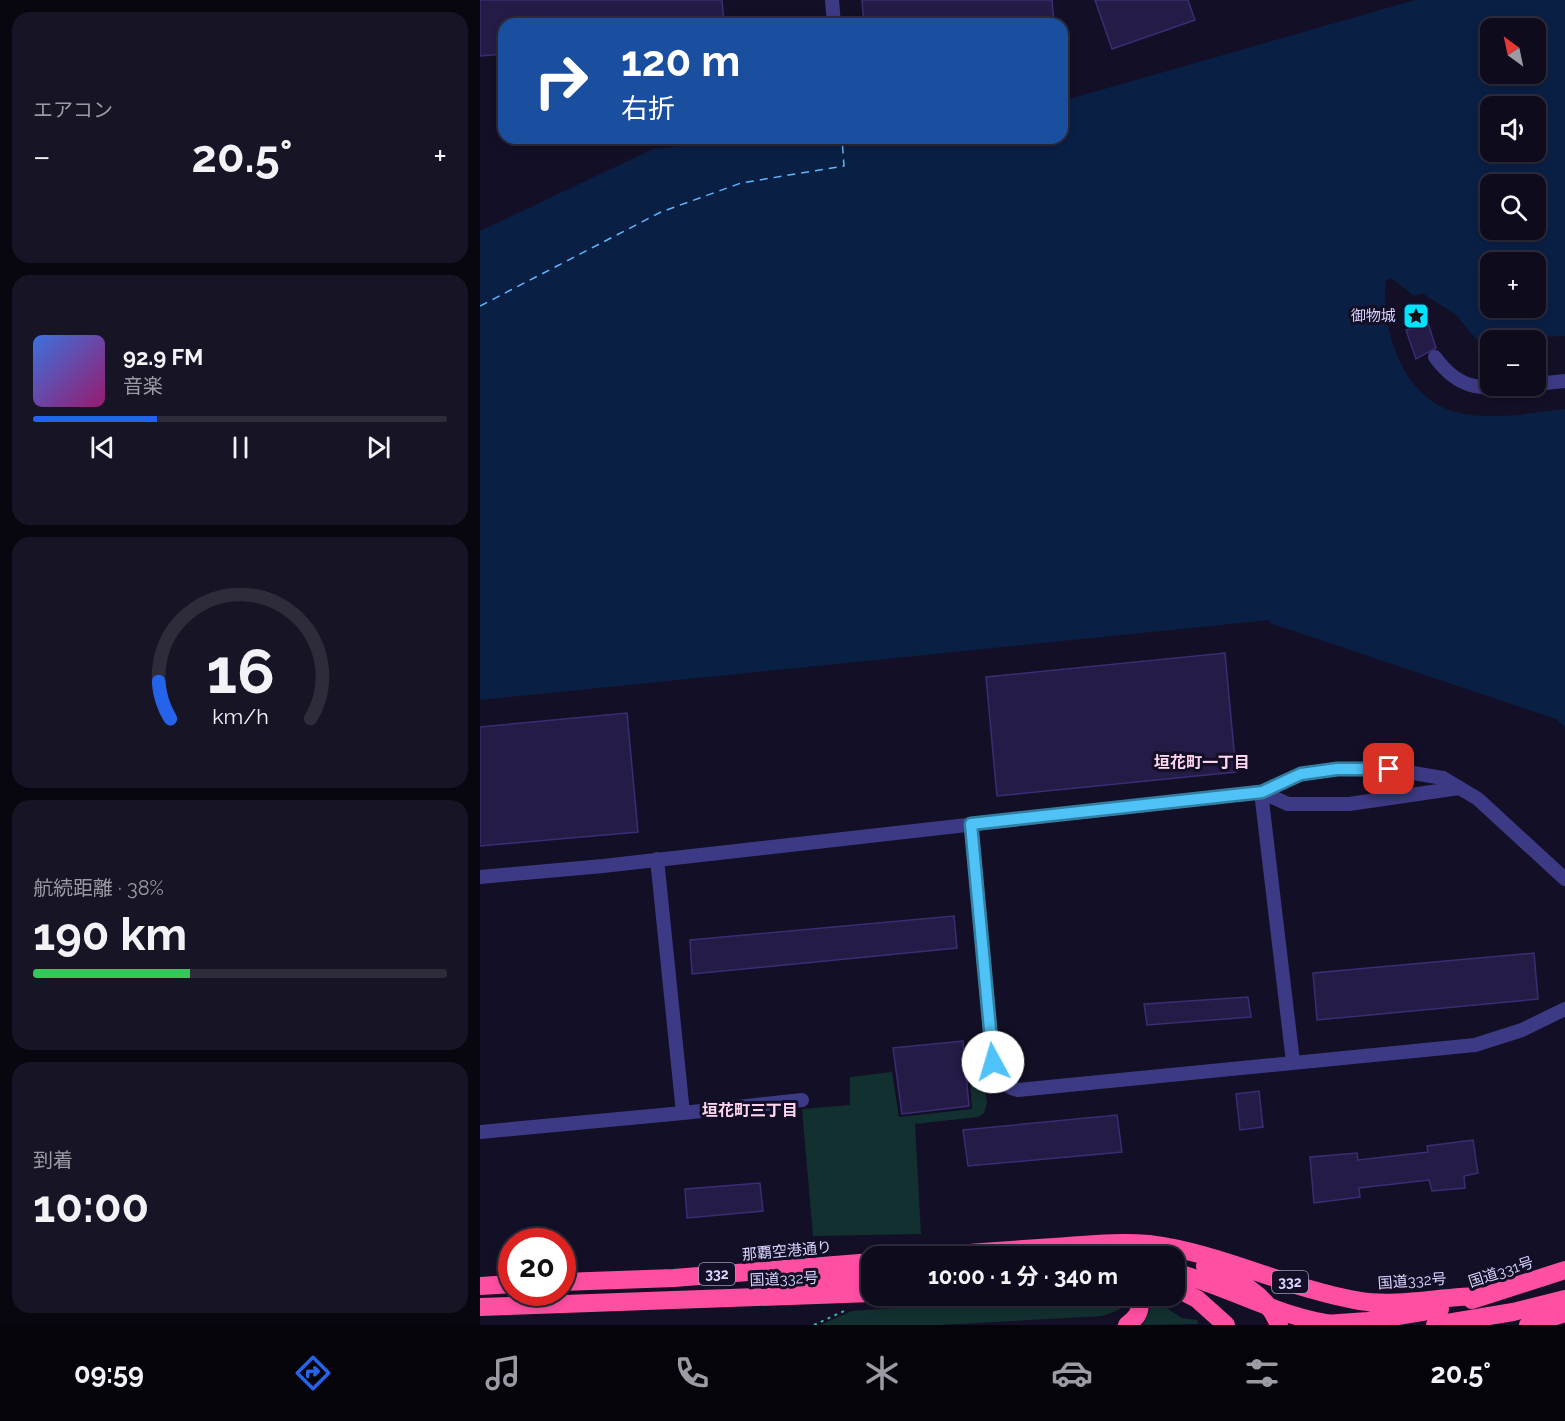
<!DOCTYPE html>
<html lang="ja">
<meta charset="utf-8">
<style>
:root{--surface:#0e0b1c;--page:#171425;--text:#f1f3f6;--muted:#9b9ba3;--line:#2e2b3b;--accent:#2563eb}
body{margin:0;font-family:Raleway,"Noto Sans JP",sans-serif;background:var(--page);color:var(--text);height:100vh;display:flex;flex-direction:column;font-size:22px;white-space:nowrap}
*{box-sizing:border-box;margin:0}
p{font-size:20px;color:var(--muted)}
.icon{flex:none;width:33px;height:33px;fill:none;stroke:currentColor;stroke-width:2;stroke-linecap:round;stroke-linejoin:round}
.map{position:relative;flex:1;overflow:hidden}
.side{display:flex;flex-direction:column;gap:12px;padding:12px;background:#08060f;width:480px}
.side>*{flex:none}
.banner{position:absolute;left:18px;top:18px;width:570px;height:126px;border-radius:18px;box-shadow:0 3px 9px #0003,0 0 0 2px var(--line);background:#1a4fa0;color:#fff;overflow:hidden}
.needle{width:39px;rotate:327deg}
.buttons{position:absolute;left:1000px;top:18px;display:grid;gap:12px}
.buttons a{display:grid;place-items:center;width:66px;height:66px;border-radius:12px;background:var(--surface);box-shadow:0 3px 9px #0003,0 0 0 2px var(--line);font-size:30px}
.speed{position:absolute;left:18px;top:1228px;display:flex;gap:12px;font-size:30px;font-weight:700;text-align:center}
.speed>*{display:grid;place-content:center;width:78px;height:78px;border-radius:50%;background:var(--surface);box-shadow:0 3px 9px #0003,0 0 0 2px var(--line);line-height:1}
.speed .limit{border:9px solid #d22;background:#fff;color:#111}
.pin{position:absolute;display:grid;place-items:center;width:51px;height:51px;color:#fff;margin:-26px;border-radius:12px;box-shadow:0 3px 9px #0006}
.me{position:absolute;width:66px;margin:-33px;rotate:354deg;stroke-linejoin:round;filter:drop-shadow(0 0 4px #0008)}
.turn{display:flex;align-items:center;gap:21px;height:126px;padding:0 24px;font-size:27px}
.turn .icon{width:78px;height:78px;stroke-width:2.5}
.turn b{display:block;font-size:42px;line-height:51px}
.big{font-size:45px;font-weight:700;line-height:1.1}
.side .widget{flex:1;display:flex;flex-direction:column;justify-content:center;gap:9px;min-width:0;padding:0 21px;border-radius:18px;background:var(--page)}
.side .dial{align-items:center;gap:0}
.dial svg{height:156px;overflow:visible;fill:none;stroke:var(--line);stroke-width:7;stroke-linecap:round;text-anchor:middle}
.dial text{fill:var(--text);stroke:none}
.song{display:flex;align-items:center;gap:18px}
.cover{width:72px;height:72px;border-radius:9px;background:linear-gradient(135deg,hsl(220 70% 55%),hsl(320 70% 35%))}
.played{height:6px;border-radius:3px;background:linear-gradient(90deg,var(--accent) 30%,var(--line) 30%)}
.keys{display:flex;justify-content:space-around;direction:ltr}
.heat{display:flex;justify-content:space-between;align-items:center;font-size:33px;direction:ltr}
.charge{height:9px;border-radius:4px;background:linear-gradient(90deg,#34c759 38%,var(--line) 0)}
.trip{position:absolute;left:381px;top:1246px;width:324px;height:60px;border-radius:18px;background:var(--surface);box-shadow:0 3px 9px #0003,0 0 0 2px var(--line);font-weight:700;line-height:60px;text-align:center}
.menu{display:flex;height:96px;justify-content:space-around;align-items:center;background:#06040b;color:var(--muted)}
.menu .icon{width:42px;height:42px}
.menu .current{color:var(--accent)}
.menu b{font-size:27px;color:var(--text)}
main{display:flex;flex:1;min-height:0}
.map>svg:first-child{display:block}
</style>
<main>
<section class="side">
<div class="widget"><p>エアコン</p>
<div class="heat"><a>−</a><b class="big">20.5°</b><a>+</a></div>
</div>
<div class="widget">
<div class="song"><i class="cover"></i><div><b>92.9 FM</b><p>音楽</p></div></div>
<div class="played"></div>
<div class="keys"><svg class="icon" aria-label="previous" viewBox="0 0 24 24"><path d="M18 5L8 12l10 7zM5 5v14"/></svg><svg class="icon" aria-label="pause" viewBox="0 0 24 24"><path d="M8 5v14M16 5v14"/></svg><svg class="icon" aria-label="next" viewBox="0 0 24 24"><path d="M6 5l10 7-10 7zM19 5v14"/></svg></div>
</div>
<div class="widget dial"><svg viewBox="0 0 100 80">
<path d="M14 69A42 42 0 1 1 86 69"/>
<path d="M14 69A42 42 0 0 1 8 50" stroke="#2563eb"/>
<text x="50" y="56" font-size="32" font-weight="700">16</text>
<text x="50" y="72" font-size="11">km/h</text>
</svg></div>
<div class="widget"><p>航続距離 · 38%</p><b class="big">190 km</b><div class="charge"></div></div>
<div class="widget"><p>到着</p><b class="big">10:00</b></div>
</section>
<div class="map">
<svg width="1085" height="1325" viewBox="0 0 1085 1325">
<rect width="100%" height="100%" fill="#130f26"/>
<path fill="#12302f" d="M501,1054l6,49 -3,10 -6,4 -63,7 6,110 -108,2 -11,-127 48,-4v-28l42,-5 7,45 73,-8 -3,-48z
M579,1296h58l6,7 -4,7 -17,6 -163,9h-119l32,-14z
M671,1298l31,20 15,2 1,4 -55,1 6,-12z"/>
<path fill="#0a1f44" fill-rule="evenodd" d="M935,0h150v336l-88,4 -21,-25 -34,-22 -8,3 -23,-18 -5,3c-5,48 16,117 70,131 36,9 73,1 109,-3v318l-9,-8 -286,-96v-3l-790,80v-469l173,-82 103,-11h306v-37zM1011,28h45v46h-45zM1011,106h45v46h-45zM1011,184h45v46h-45zM1011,262h45v46h-45z"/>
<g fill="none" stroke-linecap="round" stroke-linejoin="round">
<path stroke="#62b6ff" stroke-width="1.5" stroke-dasharray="8 6" stroke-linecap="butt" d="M0,306l181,-94 80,-29 103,-17 -2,-28"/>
</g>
<path fill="#241b47" stroke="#3b2d73" stroke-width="1.5" d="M0,0h242l2,24h-220v30l-24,2z
M382,0h190l2,24h-190z
M615,0h93l7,20 -83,29z
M948,323l8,25 -20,11 -10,-29z
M745,653l11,119 -239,24 -11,-119z
M147,713l11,119 -158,14v-119z
M474,916l3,32 -265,26 -2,-34z
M1054,953l4,46 -221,21 -4,-47z
M768,997l3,20 -104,8 -3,-21z
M483,1041l6,65 -67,8 -9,-66z
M779,1091l4,36 -23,3 -4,-36z
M637,1115l5,37 -154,14 -5,-36z
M993,1140l5,33 -14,3 1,12 -33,3 -3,-11 -70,8 1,9 -46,6 -4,-46 47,-4 1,7 70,-8 -1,-6z
M280,1183l3,28 -76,7 -2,-29z"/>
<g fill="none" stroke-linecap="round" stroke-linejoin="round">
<path stroke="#2fb8b0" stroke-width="2" stroke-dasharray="3 4.5" stroke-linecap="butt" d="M334,1325l30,-14"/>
<path stroke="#3d3a85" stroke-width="14" d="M352,0l2,24
M955,357c24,33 44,32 82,29
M1056,384l29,-3
M781,792l32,270
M781,792l27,12h61l110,-16
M491,824l22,238c5,14 9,25 25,28l457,-45 47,-15 43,-21
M0,877l123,-11 658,-74 40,-18 36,-5h52l54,9 35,21 87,80
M203,1113l119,-13
M0,1132l203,-19 -26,-254"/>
<path stroke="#ff4fa3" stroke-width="18" d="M442,1257c44,-4 88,-7 132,-10 31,-2 64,-6 95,-3 73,9 139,45 211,57 38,6 83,-5 123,-5
M725,1266c30,13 61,26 74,59
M82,1282l112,-4 198,-16
M0,1286l32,-2
M300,1287l92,-8
M694,1287l23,12 29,26
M992,1300l93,-30
M0,1307l392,-14
M845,1324l43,-3 72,-12
M647,1325c11,-8 15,-15 12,-29
M1048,1325l37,-12"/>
<path stroke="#ff4fa3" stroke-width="18" d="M694,1272c57,15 107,47 166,53
M955,1325l78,-13 52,-13"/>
</g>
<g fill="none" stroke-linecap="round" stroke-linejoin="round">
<g stroke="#337fa1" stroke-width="15">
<path id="route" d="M513,1062l-22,-238 291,-32 39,-18 36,-5h52"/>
</g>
<use href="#route" stroke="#4fc3f7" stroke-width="10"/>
</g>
<defs>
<g id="sight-square" transform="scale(1.35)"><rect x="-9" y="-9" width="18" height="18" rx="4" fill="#00e5ff" stroke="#130f26"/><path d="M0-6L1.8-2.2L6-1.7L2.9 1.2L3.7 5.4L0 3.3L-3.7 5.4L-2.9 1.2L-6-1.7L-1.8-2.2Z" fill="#111"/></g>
</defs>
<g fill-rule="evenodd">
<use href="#sight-square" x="936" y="316"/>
</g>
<g text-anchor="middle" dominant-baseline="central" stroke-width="6" stroke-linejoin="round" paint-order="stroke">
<g fill="#130f26" stroke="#9e99be" stroke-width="1.5">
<rect x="219" y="1263" width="36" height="22" rx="4.5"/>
<rect x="792" y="1271" width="36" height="22" rx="4.5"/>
</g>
<g font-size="14" font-weight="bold" fill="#d9d4ff">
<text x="237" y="1274">332</text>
<text x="810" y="1282">332</text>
</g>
<g font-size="15" fill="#d9d4ff" stroke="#130f26" text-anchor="end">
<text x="916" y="316">御物城</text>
</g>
<g font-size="15" fill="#d9d4ff" stroke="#130f26">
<text transform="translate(307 1251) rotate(-5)">那覇空港通り</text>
<text transform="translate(1021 1272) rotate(-18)">国道331号</text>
<text transform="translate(304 1279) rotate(-2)">国道332号</text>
<text transform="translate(932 1281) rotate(-4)">国道332号</text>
</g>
<g font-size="16" font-weight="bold" fill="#ffd6f0" stroke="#130f26">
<text x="722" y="762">垣花町一丁目</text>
<text x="270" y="1110">垣花町三丁目</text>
</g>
</g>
</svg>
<div class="buttons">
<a><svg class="needle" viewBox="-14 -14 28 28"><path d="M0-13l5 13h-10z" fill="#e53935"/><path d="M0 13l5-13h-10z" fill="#9b9ba3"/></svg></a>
<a><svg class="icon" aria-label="sound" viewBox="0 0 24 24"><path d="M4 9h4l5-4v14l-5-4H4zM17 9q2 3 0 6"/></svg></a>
<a><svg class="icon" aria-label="search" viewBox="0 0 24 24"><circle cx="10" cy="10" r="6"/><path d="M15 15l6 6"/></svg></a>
<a>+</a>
<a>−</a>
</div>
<div class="speed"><div class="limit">20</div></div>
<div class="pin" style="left:909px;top:769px;background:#d93025"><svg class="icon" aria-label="arrive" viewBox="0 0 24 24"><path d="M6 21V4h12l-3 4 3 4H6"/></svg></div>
<svg class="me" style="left:513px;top:1062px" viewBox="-20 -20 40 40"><circle r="19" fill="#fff"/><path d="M0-13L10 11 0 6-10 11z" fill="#4fc3f7"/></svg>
<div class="trip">10:00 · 1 分 · 340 m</div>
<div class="banner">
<div class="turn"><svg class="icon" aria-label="right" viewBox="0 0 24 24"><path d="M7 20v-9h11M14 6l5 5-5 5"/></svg><div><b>120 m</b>右折</div></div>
</div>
</div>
</main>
<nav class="menu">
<b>09:59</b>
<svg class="icon current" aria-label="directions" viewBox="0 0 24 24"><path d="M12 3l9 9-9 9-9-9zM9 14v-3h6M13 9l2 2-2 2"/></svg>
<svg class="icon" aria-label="music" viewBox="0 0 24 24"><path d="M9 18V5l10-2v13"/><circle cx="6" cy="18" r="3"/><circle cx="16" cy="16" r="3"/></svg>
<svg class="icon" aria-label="phone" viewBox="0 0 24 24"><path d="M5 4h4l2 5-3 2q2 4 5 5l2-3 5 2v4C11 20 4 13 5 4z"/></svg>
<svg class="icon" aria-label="climate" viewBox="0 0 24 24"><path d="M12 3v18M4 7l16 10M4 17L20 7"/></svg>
<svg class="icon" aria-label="car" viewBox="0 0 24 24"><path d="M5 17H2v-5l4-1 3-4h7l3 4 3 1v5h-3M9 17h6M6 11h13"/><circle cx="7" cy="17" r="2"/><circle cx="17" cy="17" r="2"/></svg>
<svg class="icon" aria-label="filters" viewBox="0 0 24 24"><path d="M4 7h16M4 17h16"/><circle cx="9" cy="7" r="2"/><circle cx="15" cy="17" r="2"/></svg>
<b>20.5°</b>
</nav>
